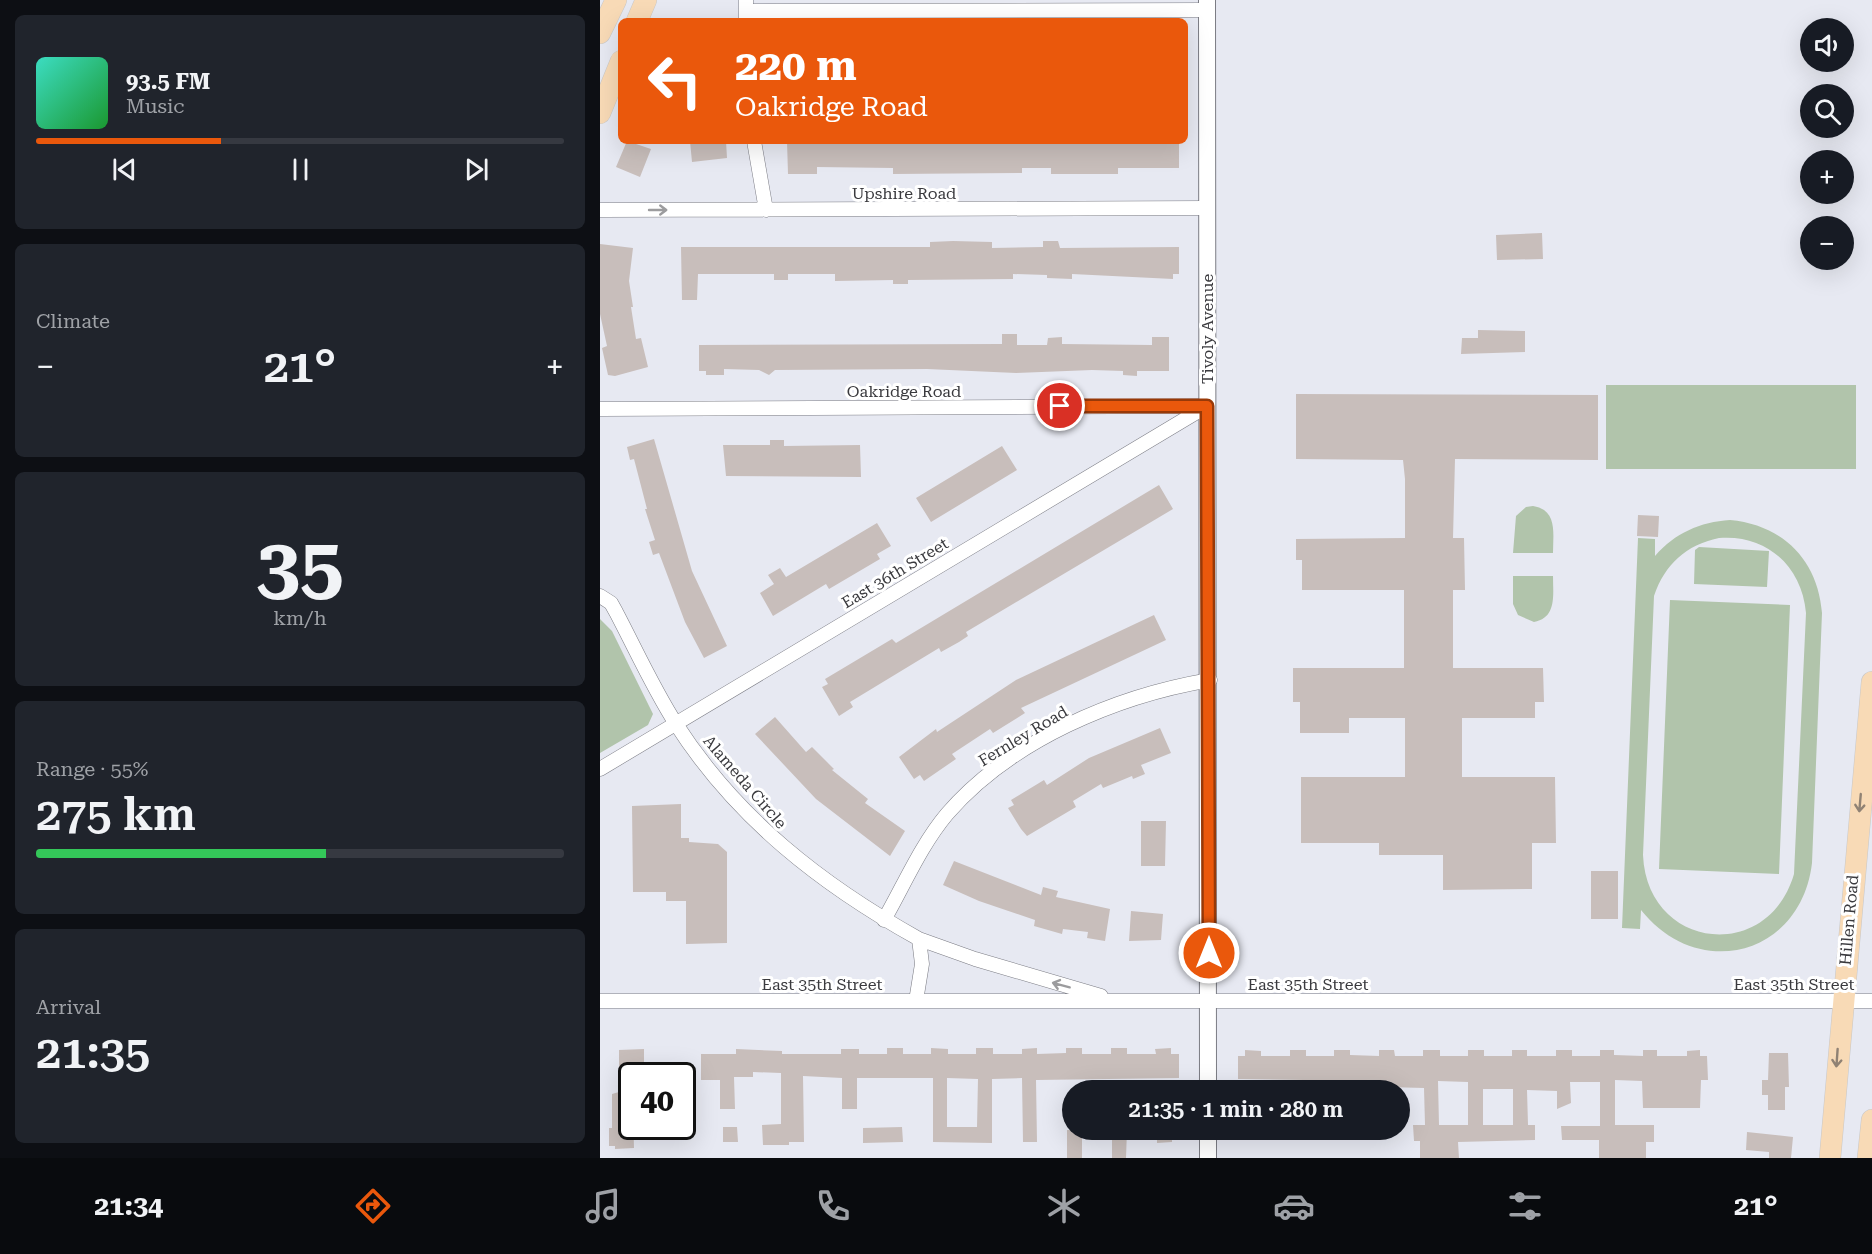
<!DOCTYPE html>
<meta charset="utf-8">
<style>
:root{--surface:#171b24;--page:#20242c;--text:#f1f3f6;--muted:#9ea1a6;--line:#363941;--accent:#ea580c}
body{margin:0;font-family:"Roboto Serif",serif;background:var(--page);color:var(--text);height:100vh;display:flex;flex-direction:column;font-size:22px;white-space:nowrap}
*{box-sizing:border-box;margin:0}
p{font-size:20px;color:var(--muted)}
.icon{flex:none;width:33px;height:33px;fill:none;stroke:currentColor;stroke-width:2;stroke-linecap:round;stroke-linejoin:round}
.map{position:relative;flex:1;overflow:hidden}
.details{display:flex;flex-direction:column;gap:15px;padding:15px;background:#0d0f14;width:600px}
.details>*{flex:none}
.top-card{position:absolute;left:18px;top:18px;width:570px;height:126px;border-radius:9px;box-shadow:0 6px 24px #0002;background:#ea580c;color:#fff;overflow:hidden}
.buttons{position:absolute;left:1200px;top:18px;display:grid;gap:12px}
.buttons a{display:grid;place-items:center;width:54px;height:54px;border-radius:50%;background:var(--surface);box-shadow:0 6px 24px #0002;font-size:30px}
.speed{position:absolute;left:18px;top:1062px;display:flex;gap:12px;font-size:30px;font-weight:700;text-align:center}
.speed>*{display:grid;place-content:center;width:78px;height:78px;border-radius:50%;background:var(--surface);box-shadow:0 6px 24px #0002;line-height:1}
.speed .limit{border:3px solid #111;border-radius:9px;background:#fff;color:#111}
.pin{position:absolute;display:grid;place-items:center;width:51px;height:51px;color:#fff;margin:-26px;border:3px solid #fff;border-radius:50%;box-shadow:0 2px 6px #0007}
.me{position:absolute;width:66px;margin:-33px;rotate:0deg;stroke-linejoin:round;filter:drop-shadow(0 0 4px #0008)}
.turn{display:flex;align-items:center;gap:21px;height:126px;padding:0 18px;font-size:27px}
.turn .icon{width:78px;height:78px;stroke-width:2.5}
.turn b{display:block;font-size:42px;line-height:51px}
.big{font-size:45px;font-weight:600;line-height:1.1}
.details .tile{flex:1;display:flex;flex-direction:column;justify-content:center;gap:9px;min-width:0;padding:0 21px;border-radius:9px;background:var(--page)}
.details .dial{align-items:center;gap:0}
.dial b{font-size:78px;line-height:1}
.song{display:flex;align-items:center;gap:18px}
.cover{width:72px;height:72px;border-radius:9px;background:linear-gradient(135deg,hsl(170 70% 55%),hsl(130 70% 35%))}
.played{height:6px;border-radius:3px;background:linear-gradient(90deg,var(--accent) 35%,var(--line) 35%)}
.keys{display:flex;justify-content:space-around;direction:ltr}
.heat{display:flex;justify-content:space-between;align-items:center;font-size:33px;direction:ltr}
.charge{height:9px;border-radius:4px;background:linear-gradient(90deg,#34c759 55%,var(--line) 0)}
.trip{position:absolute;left:462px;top:1080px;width:348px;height:60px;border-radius:30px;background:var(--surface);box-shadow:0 6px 24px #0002;font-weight:600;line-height:60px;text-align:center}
.menu{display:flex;height:96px;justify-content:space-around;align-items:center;background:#090b0e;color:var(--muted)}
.menu .icon{width:42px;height:42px}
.menu .current{color:var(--accent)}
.menu b{font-size:27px;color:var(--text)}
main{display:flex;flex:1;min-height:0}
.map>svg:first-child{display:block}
</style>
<main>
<section class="details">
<div class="tile">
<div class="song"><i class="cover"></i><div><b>93.5 FM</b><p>Music</p></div></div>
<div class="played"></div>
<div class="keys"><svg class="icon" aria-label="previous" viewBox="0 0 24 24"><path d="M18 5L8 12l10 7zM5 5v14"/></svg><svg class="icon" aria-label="pause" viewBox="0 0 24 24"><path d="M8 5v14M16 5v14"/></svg><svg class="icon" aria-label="next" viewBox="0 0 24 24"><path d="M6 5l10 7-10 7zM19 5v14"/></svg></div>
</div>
<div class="tile"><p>Climate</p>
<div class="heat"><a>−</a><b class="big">21°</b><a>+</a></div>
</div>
<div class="tile dial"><b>35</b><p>km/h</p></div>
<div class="tile"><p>Range · 55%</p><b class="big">275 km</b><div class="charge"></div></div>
<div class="tile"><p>Arrival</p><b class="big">21:35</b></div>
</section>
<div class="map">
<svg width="1272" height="1158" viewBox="0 0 1272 1158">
<rect width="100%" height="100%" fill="#e7e9f2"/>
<path fill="#b1c4ab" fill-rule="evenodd" d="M1006,385h250v84h-250z
M933,506c25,4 20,28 20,47h-40l3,-37 10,-9z
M1130,520c53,5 88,40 92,93l-10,250c-11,93 -114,119 -171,47l-1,19 -18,-1 16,-390 17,1v17c20,-23 45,-34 75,-36zM1119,538c47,-4 83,28 87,75l-12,261c-26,90 -147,76 -151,-19l11,-259c11,-32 32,-51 65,-58z
M1099,547l70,4 -2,36 -73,-3 1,-34z
M913,576h40c0,19 4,42 -19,46l-16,-7 -5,-11z
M1070,600l120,5 -11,269 -120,-5z
M0,619l12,12 41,83 -5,11 -48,28z"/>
<path fill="#c8bebb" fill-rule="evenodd" d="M27,141l24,8 -11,28 -24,-10z
M90,141h36l1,17 -35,4z
M187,141h392v27h-61v6h-67v-6h-29v5l-129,1v-6l-76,-1v7h-29z
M942,233l1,26 -46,1 -1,-25z
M353,241l39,1v6l51,-1v-6h15l2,7 119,-1v27h-6v5l-101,-5v5l-25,-1v-3l-34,-1v5l-105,1v4h-15v-4l-58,1v-7h-47v6h-14v-6h-76l-1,26h-15l-1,-53h249v-5z
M0,244l33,4 -4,33 4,26h-2l5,32 5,-1 7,29 -33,9 -7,-1 -6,-27 5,-2 -7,-32z
M878,330l47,1v21l-64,2 1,-16h16z
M402,334h15v11h30l1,-7 14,-1v7l90,1v-8h17v34h-32v5l-14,-1v-4l-31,-1 -76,3 -89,-4 -152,1 -6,5 -10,-5 -35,-1v6h-18v-4h-7v-26l303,-1z
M696,394l302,1v65l-143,-1 -2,79h11l1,52h-12v78h90l1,34h-9v16h-73v59h93l1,66h-24v46l-89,1v-35h-64v-12h-78v-66h104v-59h-56v15h-49v-31h-7v-34h111v-78h-102v-30h-6v-21l109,-1v-59l-2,-19 -107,-1z
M54,439l38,132 35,75 -23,12 -19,-36 -26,-69 -6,2 -4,-13 6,-2 -10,-31h2l-13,-50 -4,1 -3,-13z
M170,440h14v6l76,-1 1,32 -135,-1 -3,-31h47z
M402,446l15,24 -86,52 -15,-24z
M559,485l14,24 -207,123 2,4 -9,6 -18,10 -2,-4 -89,54 3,5 -14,9 -17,-29 6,-3 -3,-5 67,-40 4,4 5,-3z
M1038,515l21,1 -1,21 -21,-1z
M277,523l14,23 -14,8 3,5 -51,30 -3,-5 -53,32 -13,-23 14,-9 -6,-9 12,-7 6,9z
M554,615l12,25 -145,68 4,5 -32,20 -3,-4 -38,25 4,5 -32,22 -4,-6 -6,4 -15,-22 37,-28 1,3 79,-52z
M175,717l31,35 6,-5 22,22 -2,1 36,29 -3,4 40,28 -15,25 -74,-57 -61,-65z
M560,728l11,25 -30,12 4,9 -12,5 -1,-3 -29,12 -2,-4 -28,17 3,6 -49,29 -6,-7 -13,-21 6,-3 -3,-5 33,-20 3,5 42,-27z
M81,804v34h8v4l29,2 9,8v91l-41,1v-43h-20v-9h-33l-1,-86z
M541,821h25l-1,45h-24z
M354,861l87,34 2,-8 15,4 -2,6 54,12 -5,32 -18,-3 1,-6 -25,-3 -1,5 -28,-8 1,-6 -56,-19 -36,-16z
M991,871h27v48h-27z
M531,911l32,3 -2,26 -32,1z
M287,1048h16v6h28v-6l17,1v5h28v-6h17v6h29v-5l15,-1v6l29,-1v-5h16v6h29v-6h16v6h29l-1,-5 16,-1v6h8v24l-143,2 1,62h-14l-1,-64 -30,1v64l-59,-1v-64h-76v31h-15v-31l-39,-2 1,66h-15v3h-26l-1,-20 19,-1v-51l-28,-1v5h-19l1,32h-15v-29h-19v-26h35v-5l46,2v3h59v-5h18v5h28zM347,1078l31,1 -1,48h-30z
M44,1049v24l-12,1 2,74 -19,1v-3h-6v-18h3v-34l7,-2v-42z
M645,1050l16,1v5h29v-6h16v6h28v-6h16v5l29,1v-6h15l1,6h28v-6h17v6h28v-6h16v6h28v-6h15v6h29v-6h16v6h28v-6h14v5l29,1v-6h14v6h30v-5l13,-1v6h7l1,24h-7l-1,28h-57l-1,-27 -27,-1v45h39v17h-8v16h-47v-18h-37l-1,-14h39v-44h-30l1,21 -14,6v-18l-30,-1 1,35h7v15l-77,2 1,16h-39v-17h-6l-1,-16h12l-1,-37 -36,-1v3h-14v-9l-136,-2v-23h7zM838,1081l30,1v43h-29zM883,1089h30v36h-30z
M1169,1053h19l1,34h-4v23h-17v-15h-6v-15h6z
M123,1127h14l1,15h-15z
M302,1127l1,15 -40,1v-15z
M467,1130h15v28h-15z
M512,1130h15l-1,28h-14z
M557,1130h15v12l-15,1z
M1147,1132l46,5 -2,21h-22v-6l-23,-2z"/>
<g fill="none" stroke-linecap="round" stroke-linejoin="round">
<g stroke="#7b7c84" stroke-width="15">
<path id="minor" d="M146,11l461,-1
M146,21v-21
M154,141l12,69
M0,210l607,-2
M0,409l607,-3
M0,596l11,7 5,9c20,38 37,76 60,112 61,95 146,161 243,215l3,25 -6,37
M0,769l607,-363
M284,920c20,-35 37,-75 63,-106 64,-74 169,-118 263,-134
M319,939l56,20 126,37
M0,1001h1272"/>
</g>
<g stroke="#7b7c84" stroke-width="18">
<path id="tertiary" d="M607,0l1,1090
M608,1130v28"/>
</g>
<g stroke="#c8c8c9" stroke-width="22">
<path id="primary" d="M37,21l9,-21
M0,33l16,-33
M0,113l21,-52
M1230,1158l42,-476
M1268,1158l4,-38"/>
</g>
<use href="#minor" stroke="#fff" stroke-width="14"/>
<use href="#tertiary" stroke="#fff" stroke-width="16"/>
<use href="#primary" stroke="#f8dab6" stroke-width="21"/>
</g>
<defs><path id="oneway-shaft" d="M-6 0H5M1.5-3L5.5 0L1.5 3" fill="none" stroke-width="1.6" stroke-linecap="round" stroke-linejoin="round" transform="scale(1.5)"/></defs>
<g stroke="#9c9c9e">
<use href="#oneway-shaft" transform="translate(58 210)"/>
<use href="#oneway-shaft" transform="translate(461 985) rotate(-165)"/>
</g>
<g stroke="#908274">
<use href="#oneway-shaft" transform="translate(1260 803) rotate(95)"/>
<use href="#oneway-shaft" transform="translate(1237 1058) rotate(94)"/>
</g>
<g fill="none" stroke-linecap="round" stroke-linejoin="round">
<g stroke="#983908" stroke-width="15">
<path id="route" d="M460,406h147l2,547"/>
</g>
<use href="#route" stroke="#ea580c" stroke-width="10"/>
</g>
<g text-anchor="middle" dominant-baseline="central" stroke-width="6" stroke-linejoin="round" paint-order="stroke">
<g font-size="16" fill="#3a3a3e" stroke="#fff">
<text x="304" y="193">Upshire Road</text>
<text transform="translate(607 329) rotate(-90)">Tivoly Avenue</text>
<text x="304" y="391">Oakridge Road</text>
<text transform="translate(295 573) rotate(-31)">East 36th Street</text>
<text transform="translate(423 736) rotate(-31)">Fernley Road</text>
<text transform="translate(145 782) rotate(49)">Alameda Circle</text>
<text transform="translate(1249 920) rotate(-85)">Hillen Road</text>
<text x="222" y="984">East 35th Street</text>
<text x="708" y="984">East 35th Street</text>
<text x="1194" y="984">East 35th Street</text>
</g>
</g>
</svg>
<div class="buttons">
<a><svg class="icon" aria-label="sound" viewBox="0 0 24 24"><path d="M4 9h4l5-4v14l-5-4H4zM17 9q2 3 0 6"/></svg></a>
<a><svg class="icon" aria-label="search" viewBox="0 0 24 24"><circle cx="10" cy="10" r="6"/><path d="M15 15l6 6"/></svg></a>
<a>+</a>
<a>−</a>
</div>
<div class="speed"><div class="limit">40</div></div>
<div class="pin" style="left:460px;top:406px;background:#d93025"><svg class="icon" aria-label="arrive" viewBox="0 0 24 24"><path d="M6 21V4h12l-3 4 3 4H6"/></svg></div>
<svg class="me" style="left:609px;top:953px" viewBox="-20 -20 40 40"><circle r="17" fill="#ea580c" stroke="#fff" stroke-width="3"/><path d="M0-11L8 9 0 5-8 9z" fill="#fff"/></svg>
<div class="trip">21:35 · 1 min · 280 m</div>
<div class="top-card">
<div class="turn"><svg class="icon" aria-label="left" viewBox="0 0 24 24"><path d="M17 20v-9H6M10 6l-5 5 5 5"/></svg><div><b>220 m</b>Oakridge Road</div></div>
</div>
</div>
</main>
<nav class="menu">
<b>21:34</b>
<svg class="icon current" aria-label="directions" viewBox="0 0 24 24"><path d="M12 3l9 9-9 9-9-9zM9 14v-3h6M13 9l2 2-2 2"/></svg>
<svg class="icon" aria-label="music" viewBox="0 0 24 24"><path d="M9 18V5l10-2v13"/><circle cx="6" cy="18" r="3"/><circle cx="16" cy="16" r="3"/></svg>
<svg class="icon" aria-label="phone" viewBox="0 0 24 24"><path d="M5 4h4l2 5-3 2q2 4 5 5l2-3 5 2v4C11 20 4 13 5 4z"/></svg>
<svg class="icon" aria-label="climate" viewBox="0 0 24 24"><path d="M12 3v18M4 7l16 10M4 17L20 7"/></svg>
<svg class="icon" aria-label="car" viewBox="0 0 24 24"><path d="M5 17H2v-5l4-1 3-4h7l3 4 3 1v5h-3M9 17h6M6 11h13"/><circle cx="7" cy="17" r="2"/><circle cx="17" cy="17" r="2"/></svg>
<svg class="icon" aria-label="filters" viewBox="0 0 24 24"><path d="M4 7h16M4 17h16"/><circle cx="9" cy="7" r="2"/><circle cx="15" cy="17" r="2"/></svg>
<b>21°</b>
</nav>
